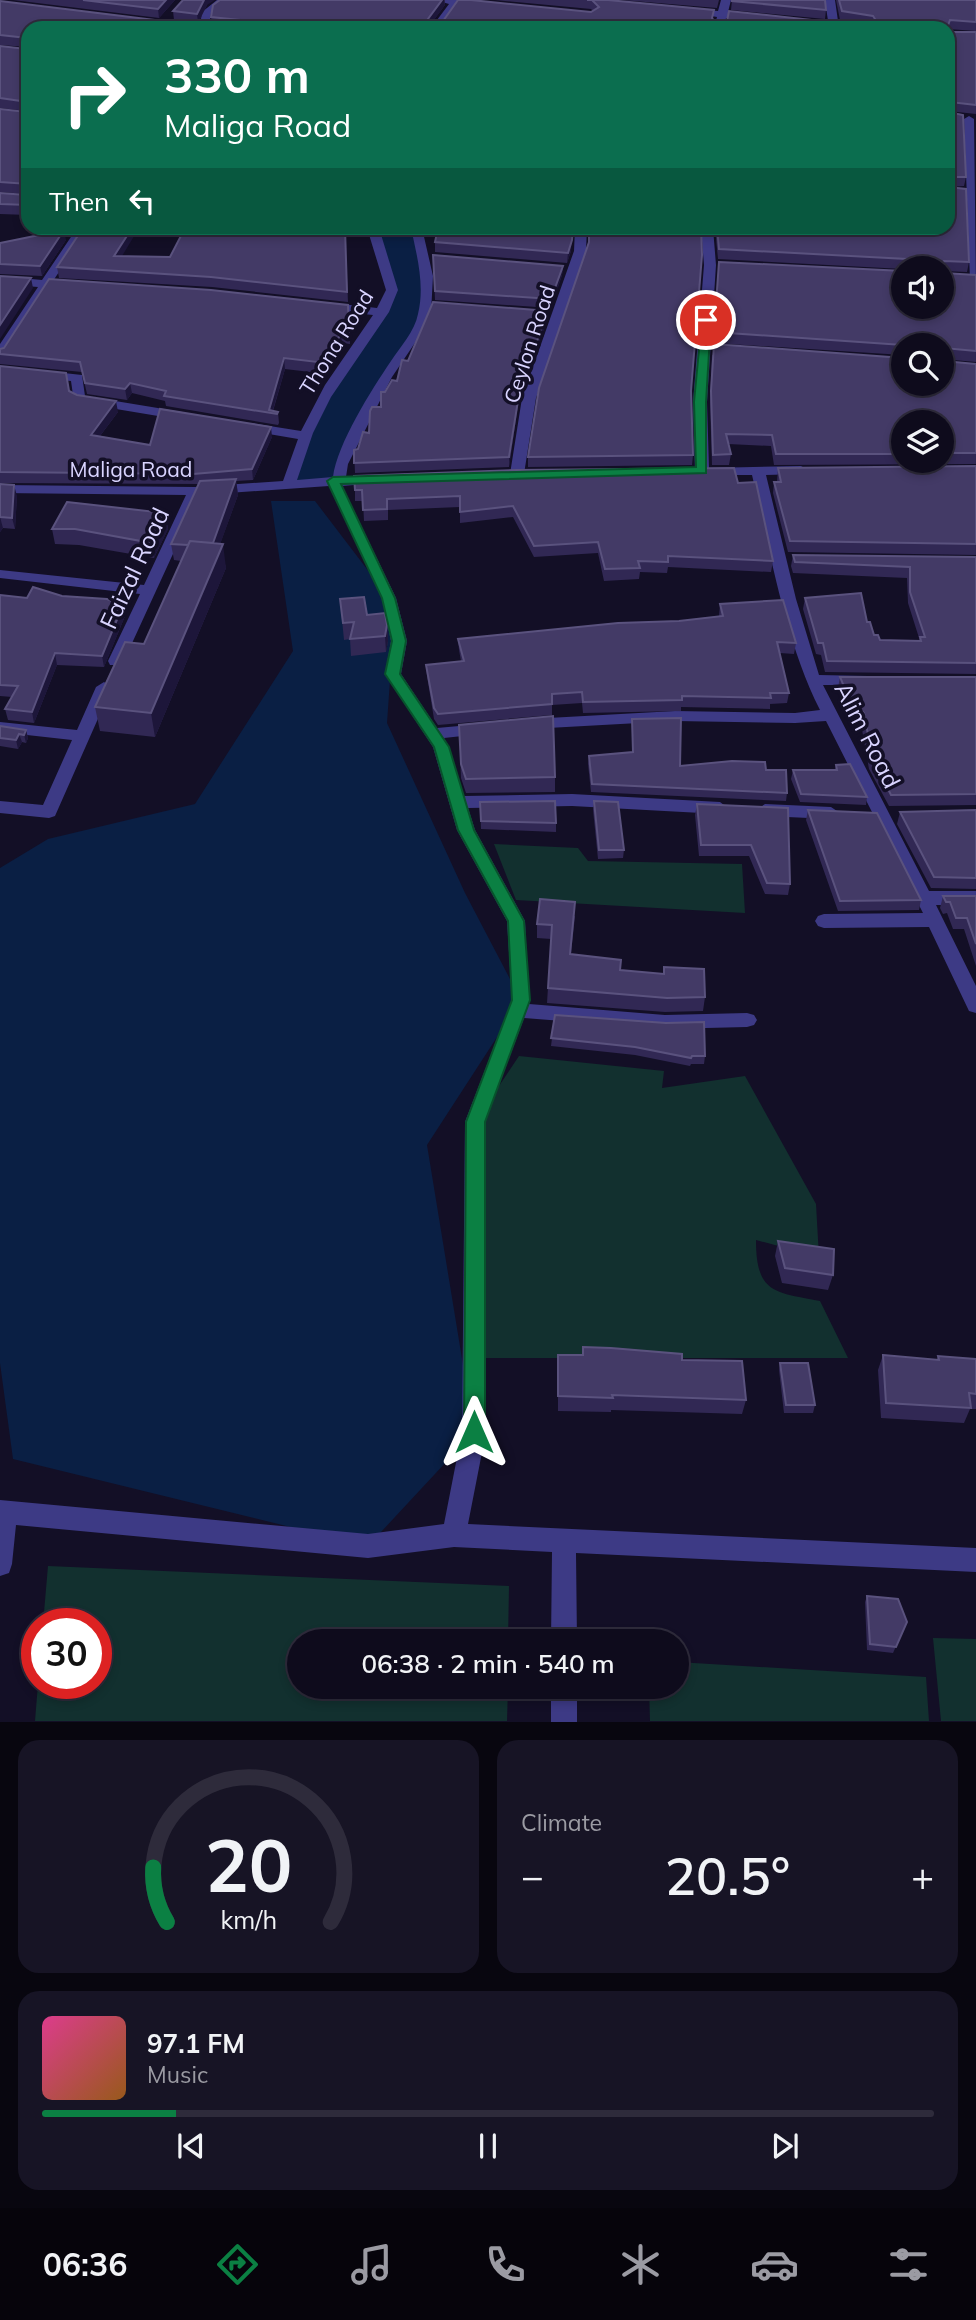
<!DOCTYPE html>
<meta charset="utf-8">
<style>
:root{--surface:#0e0b1c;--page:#171425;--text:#f1f3f6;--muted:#9b9ba3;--line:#2e2b3b;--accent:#0b8043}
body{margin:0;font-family:Mulish,sans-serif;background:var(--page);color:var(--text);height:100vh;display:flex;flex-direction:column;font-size:26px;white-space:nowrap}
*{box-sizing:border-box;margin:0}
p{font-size:23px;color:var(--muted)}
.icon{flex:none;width:38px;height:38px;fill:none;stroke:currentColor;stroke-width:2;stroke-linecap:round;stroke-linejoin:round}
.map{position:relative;height:1722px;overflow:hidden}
.drawer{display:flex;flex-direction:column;gap:18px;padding:18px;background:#08060f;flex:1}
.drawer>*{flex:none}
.banner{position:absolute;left:21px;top:21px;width:934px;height:214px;border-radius:21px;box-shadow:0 4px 10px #0003,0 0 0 2px var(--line);background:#0b6e4f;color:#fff;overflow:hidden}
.controls{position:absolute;left:891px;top:256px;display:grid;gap:14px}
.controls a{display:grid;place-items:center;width:63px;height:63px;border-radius:50%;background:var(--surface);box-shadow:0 4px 10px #0003,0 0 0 2px var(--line);font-size:35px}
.speed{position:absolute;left:21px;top:1608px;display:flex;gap:14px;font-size:35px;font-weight:700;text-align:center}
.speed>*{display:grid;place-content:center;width:91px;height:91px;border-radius:50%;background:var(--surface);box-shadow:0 4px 10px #0003,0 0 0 2px var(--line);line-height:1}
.speed .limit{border:10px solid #d22;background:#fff;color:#111}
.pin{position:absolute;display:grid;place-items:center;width:60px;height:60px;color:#fff;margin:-30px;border:4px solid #fff;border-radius:50%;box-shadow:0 2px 7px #0007}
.me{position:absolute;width:77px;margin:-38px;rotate:0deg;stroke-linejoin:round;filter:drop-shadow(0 0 5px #0008)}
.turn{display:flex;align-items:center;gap:24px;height:147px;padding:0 28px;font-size:32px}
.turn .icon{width:91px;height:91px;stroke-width:2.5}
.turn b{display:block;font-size:49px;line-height:60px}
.then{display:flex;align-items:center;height:66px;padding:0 28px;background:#0003;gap:14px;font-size:26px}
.big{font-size:52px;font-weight:600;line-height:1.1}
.drawer .tile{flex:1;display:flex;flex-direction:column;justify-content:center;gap:10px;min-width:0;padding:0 24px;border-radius:21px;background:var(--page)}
.drawer .dial{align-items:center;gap:0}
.dial svg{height:182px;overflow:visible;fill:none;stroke:var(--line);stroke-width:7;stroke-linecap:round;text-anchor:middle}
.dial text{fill:var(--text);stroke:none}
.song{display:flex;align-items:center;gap:21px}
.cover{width:84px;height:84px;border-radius:10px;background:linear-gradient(135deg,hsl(330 70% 55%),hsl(30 70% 35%))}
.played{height:7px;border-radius:4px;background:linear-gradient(90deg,var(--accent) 15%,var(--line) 15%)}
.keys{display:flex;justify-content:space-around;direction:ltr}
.heat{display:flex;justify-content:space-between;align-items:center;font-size:38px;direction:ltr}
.drawer .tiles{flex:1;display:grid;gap:18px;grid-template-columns:1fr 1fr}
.tile:last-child{grid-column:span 2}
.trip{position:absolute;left:287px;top:1629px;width:402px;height:70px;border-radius:35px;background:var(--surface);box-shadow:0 4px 10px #0003,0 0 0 2px var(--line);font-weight:600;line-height:70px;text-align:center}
.menu{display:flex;height:112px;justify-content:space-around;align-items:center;background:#06040b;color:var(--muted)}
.menu .icon{width:49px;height:49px}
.menu .selected{color:var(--accent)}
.menu b{font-size:32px;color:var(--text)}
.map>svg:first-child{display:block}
</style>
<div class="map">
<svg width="976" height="1722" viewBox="0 0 976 1722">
<rect width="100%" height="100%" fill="#130f26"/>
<path fill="#12302f" d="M494,844l84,4 10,13 154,3 3,49 -229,-13z
M519,1056l145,15 -2,17 83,-12 71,128 3,53 -63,-17c0,54 19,52 64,61l28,57h-364l-9,-236z
M48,1566l461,20 -1,55 -209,1v45h209l-1,34h-472l3,-37h58v-60h-53z
M933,1638l43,1v82h-35z
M677,1662l249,15 3,44h-279l-1,-34h28z"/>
<path fill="#0a1f44" d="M372,228h45l4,10 4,75 -56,88 -33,78 -47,5 15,-48 88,-147z
M271,501h44l74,97 3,54 -5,71 78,170 56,107 -94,145 47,287 -106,114 -355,-87 -13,-96v-495l48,-29 147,-35 98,-153z"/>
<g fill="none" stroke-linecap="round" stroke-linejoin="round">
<path fill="#3d3a85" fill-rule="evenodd" d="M217,0h11l-17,13 -2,15h-36l-30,-6 5,-3 52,7 2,-14z
M435,0h32l17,4 -5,3 -21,-2 -17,23h-10l18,-24z
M721,0h10l-3,12 28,5 -5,3 -25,-2 -2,10h-10l3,-11 -30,-5 5,-3 26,2z
M825,0h10l4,28h-10z
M969,116l5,3 2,165 -6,-4 -6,-161z
M77,228h11l-35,53 17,1 6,4 -6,4 -21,-2 -45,69 -4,1v-14l38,-57 -38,-3v-8l42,4z
M367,228h12l19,62 -9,22 -58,85 -18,36 -16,47 36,-3c4,-33 39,-88 58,-116 9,-14 24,-30 27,-47 7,-29 -1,-58 -7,-86h11l11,48 -2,37 -4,12 -35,52 -44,87 -2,13 32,-2 7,4 -7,4 -36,3 54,112 11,43 -6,33 36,54 44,-4 8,5 -8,5 -37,4 5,9 15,49 108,-2 148,8 8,6 -8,6 -148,-8 -104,2 7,22 50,91 4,83 136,11 82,-2 7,2 3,5 -3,5 -7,2 -82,2 -141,-11 -39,104 1,310 -18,92 508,24v24l-400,-19 1,89h-26l1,-90 -98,-5 -86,11 -352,-33 -4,39 -3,9 -9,3v-76l368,34 76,-10 18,-92 3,-310 47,-122 -5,-79 -50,-91 -24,-83 -48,-73 6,-33 -9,-43 -53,-112 -129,9 -78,170h-12l-2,-4 32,-67 -140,-16v-8l144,15 42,-90 -186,-2v-8l195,2 88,-6 15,-42 -47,-8 -7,-4 7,-4 50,8 24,-46 48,-70 -49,-5 -6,-4 6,-4 53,6 9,-18z
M575,228h12l-1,23 -50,147 -12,76 -7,4 -7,-4 12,-76 52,-147z
M701,228h12l3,37 -9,137 2,66 92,-2 7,4 -7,4 -35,1 30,124 23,76 49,1 2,4 -2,4 -6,1h-39l106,206h47v14h-40l40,81v27l-7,-2 -40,-84 -105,1 -6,-2 -3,-5 3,-5 6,-2 99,-1 -97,-192 -31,2 -120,-2 -145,8 -8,-5 8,-5 145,-8 120,2 25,-3c-36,-72 -49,-157 -68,-235h-50l-7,-4 -2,-69 11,-137z
M0,366l82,9 3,21 97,16 7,4 -7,4 -108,-18 -3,-21 -71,-7z
M104,682l8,5 -57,129 -6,2 -49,-5v-12l43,4 29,-65 -72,-8v-10l77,8 19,-43z
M765,804l66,3 9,6 -9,6 -66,-3 -9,-6z
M551,1687h26v35h-26z"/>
</g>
<path fill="#312854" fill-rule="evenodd" d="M13,0h162l-16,18z
M220,0h225v5l-12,16 160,-10 -2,-2 -96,-9h113l105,20 2,2h135l-10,-2 -4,-20h140v31l-28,-2v-1h-717l-19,-2 -1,-9z
M622,0h97l-2,8z
M732,0l94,10 -1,9 -94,-9z
M0,1l28,27v187l-28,-1v-21l27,1 -27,-2v-83l26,3 1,-1 -27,-3v-62l26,3 1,-2 -27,-2z
M207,5l-9,18 -24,-3 -1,-9z
M948,30l2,2h26v82l-28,-3z
M948,112l18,65 -2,9 -15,1 20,75 -2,10 -25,-1 2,2 32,2v87l-34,-3 2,2 32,3v100l-202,1 -3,-19 -43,-2 3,10 -2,11h-17l-2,-63 2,-47 191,28 39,-38h-39v10l-190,-12 6,-81 184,9 39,-3h-39v1l-185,-10 -3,-31h233zM903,422h39v38h-39z
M345,228l3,74 -136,-15 -153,-9 -2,-11 65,-11 48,1z
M66,240l-24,36 -42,-2v-31z
M435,242l136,9 -4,12 -132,-11z
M589,243l102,148 2,64 -1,10 -164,2v-10z
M433,255l130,11 -1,9 -11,33 -116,-8z
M348,305l2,39 -8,-1 -15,31 -42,-5 -12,42 5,1 1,11 -1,2 -112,-19 -1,-5 -33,-8 -5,7 -40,-6 -5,-22 -82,-8v-15z
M548,311l-1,9 -28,78 -10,69 -154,6 -1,-23 4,-1 11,-16 12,-26 4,-15 12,-11 11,-20z
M0,366l69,25 49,21 -18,24 50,9 122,-8 -19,43 -17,1 2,14 -18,49 6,24 -71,169 -55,-6 -5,-24 49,-63 37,-83 -7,-1 -3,-16 27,-60 -198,-1z
M976,466v89l-188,-3 -15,-59 1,-11h3l1,-14z
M738,483l35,78 -2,11 -103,-5 -1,6 -27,-1 -1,7 -35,2 -6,-28 -64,4 -21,-40 -53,6v-16l-72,3v10l-24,1 -1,-20h-8v-11z
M0,484l17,12 -2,33 -12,-1 -3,4z
M165,513l3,16 -14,29 -75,-13 -24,-1 -3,-15z
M793,555l183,2v117l-151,-2 -4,-17 -5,-1 -13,-45 2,-11 62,24 7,13 6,5 40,1 -12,-38 -1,-25 -114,-5 -2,-7z
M0,595l27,3 35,-2 61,9 2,11 -21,51 -47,-2 -23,58 -26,-3 -3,-11 7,-12 -12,-1z
M340,599l27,16 20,10 1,16 -2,11 -35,4 -1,-17 -6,1z
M720,604l76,39 -2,11 -14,-1 9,40 -2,10 -17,1v5l-89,-2v4l-98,2 -1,-10 -30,2v10l-114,10 -4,-6 -7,-43 -1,-11 35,-4 -2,-11 -1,-11 221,-18 40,-5z
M840,677h136v128l-87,1 -20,-37 -8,-45 -10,-12h-3l-10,-24z
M632,719l48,47 86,4 21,23 -1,8 -195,-9 -3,-28 1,-8 43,-4z
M459,725l96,52v15l-89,1 -5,-15z
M0,726l26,4 2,8 -2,5 -4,-1 -4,7 -18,-3z
M836,765l31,32 -1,8 -66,-3 -9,-23 2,-9h42z
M594,801l30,49 -1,8 -25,1 -5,-49z
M480,802l76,21v9l-75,-3z
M697,804l91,4 2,76 -2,11 -23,-1 -16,-38h-50l-4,-41z
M808,810l113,90 -2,10 -81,1 -32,-91z
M976,810v79l-45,-1 -34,-64 3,-12z
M943,896h33v70l-12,-37h-11l-6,-16 -4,1 -3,-6z
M575,916l-4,38 50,16 43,4v-7l41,30 -2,14 -38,1 -118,-9 4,-64 -14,-1v-14z
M555,1015l150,41 -1,8h-13l-1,2 -55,-11 -84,-9z
M778,1241l55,34 -5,15 -46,-7 -7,-27z
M558,1355l124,5 64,40 -4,14 -131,-4v2l-53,-1z
M883,1355l54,5 1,-4 38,3v50h-6l-6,14 -83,-5 -3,-48z
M780,1363l35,42 -2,8h-29l-5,-43z
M867,1596l40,26 -14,31 -26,-3 -2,-48z"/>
<path fill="#1d163a" d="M166,0h9l-16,18 -1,-9z
M204,0h11l-8,5 -9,18 -1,-9z
M442,0h2l1,5 -17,23v-9z
M171,22v6h-7z
M132,228h7l-23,38 -2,-10z
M573,228l-2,23 -4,12 1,-10z
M64,230l2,10 -24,36 -2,-10z
M563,266l-1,9 -11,33v-9z
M31,278l2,10 -33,51v-14z
M548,311l-1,9 -28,78 -10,69v-10l11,-69z
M341,333l1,10 -15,31 -1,-11z
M284,358l1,11 -13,44 -3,-3z
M130,383l2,10 -5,7 -2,-11z
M116,401l2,11 -25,33 -2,-10z
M271,427l1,10 -19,43 -1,-11z
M236,479l2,16 -25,69 -2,-16z
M14,485l3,11 -2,33 -3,-11z
M165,513l3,16 -14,29 -2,-15z
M0,517l3,11 -3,4z
M223,544l3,24 -71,169 -4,-24z
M123,605l2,11 -21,51 -2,-11z
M387,625l1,16 -2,11 -1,-16z
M55,653l2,12 -23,58 -2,-11z
M26,730l2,8 -2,5 -2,-8z
M19,734l3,8 -4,7 -2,-9z"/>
<path fill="#433a66" stroke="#5a527e" stroke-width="2" d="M83,0h83l-8,9z
M183,0h21l-7,14 -24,-3z
M220,0h222l-14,19 3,3 12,-1 15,-21h13l120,12 8,-5 -7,-7h-5h21l106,10 -2,8 3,4 12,-1 2,-10 101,11h42l3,-3 -2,-3 -31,-5 -3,-11h137v22l-26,-2 -3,8h-706l9,-7 -39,-4 2,-12z
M732,0h93l1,10 -94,-9z
M0,1l171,21 -7,6h-136v12l-1,-2 -27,-3z
M948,30l2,2h26v73l-26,-3 -2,1z
M28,44v58l-28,-4v-52l26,3z
M0,109l26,3 2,-2v74l-28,-2z
M948,112l15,3 3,62h-18z
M948,187l18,2 3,73 -25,-1 -2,9v-2h-35v-9l-188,-10 -2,-21h231z
M0,193l26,2 2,-2v12l-28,-1z
M83,228h49l-18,28 56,1 15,-29h160l2,64 -136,-15 -154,-10z
M438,228h135l-1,12 -4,13 -133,-11z
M589,228h112l1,27 -11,136 2,64 -165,2 11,-69 50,-146z
M64,230l-24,36 -40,-2v-21z
M433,255l130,11 -12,33 -116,-8z
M719,262l184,9v35h39v-35l2,2 32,2v76l-32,-3 -2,10 2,3 32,3v89h-34v-31h-39v32h-127l-4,-19 -46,-1 5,20 -18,1 -2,-64 3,-47 189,14v25h39v-38h-39l-189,-13z
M0,276l31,2 -31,47z
M49,279l162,11 137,15 1,29 -8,-1 -15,30 -42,-5 -15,52 9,2 -1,2 -113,-18 2,-5 -36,-8 -5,6 -40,-6 -5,-21 -80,-8v-5l4,-1z
M433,302l115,9 -28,77 -11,69 -155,6v-13l4,-1 5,-17 6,1 1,-22 2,-4h9v-15h4l7,-12 5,1 5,-21 6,1z
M0,366l66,7 3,18 8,4 39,6 -25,34 59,10 10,-36 111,18 -19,42 -59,5 -193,-2z
M976,466v78l-186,-3 -16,-59h7l-3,-14z
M734,468l4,15 18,-1 17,79 -105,-5v6l-30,-1 2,7 -35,1 -7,-27 -64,4 -21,-40 -53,6v-16l-73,3v10l-24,1 -1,-20h-7l-1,-14 163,-6z
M236,479l-23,64 -23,-2 -2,4 -17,-1 29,-63z
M0,484l14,1 -2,33 -12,-1z
M67,502l98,11 -13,30 -77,-14h-23z
M190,541l33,3 -72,169 -56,-6 30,-65 19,2z
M793,555l183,2v106l-149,-2 -4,-18h-5l-13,-45 56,-5 6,29h3l4,13h4l2,5 41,1 -1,-4h5l-15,-45v-25l-115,-5z
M33,587l29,9 45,3 16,6 -21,51 -47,-3 -23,59 -27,-3 13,-23 -18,-1v-90l27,3z
M364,597l3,18 18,-2 2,12 -2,11 -35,3 4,-17 -11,1 -3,-24z
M783,600l13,43 -19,-1 12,51h-19l1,5 -89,-2v4l-99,2 -1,-10 -30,2v10l-114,10 -4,-6 -8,-43 38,-4 -6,-22 160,-16 61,-2 44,-5 -3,-12z
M840,677h136v117l-85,1 -19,-38 -8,-44 -11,-12h-3z
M553,716l2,61 -89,2 -5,-15 -2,-39z
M681,718l-1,48 52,-5 33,1 1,8h20l1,23 -195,-9 -3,-28 44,-4 -1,-33z
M0,726l26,4 -2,5 -5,-1 -3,6 -16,-2z
M850,764l17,33 -66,-3 -8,-24h44l-1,-5z
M555,801l1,22 -75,-2 -1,-19z
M594,801l24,1 6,48h-25z
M697,804l91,4 2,76 -23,-1 -16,-38h-50z
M808,810l69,3 44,87 -81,1z
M976,810v68l-42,-1 -34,-65z
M943,896h33v48l-9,-26h-11l-6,-16h-4z
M540,899l35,3 -5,52 51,6 -1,10 44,4v-7l40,2 1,28 -38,1 -119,-10 4,-63 -15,-1z
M555,1015l111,8 38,-1 1,34h-13l-1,2 -56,-11 -84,-9z
M778,1241l56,8 -1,26 -48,-7z
M583,1347l28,1 71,6v6l60,1 4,39 -134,-5 1,3 -55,-2v-41h25z
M883,1355l56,5 -1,-4 38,3v35l-7,-1 2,15 -85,-5z
M780,1363h28l7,42h-29z
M867,1596l31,3 9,23 -11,25 -26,-3z"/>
<path fill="#0b8043" stroke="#07532c" stroke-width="2" d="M702,318l9,2 -5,82v71l-365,11 54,114 11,43 -6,33 49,73 25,83 50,91 6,79 -45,122v310l-3,7 -8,3 -7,-3 -3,-7 2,-310 46,-122 -4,-79 -50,-91 -24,-83 -49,-73 7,-33 -10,-43 -55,-117 6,-4 363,-10 -2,-65z"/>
<g text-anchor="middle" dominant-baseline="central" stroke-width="7" stroke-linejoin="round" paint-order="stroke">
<g font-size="21" fill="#d9d4ff" stroke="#130f26">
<text transform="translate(336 342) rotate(-58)">Thona Road</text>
<text transform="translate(529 344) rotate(-72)">Ceylon Road</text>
<text x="131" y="469">Maliga Road</text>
</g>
<g font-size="24" fill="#d9d4ff" stroke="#130f26">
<text transform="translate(134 568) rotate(-65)">Faizal Road</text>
<text transform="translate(868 735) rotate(63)">Alim Road</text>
</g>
</g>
</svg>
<div class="controls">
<a><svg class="icon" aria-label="sound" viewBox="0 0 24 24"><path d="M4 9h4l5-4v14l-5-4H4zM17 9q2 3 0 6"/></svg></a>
<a><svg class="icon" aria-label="search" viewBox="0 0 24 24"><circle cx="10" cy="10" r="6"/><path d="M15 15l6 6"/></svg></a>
<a><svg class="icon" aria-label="layers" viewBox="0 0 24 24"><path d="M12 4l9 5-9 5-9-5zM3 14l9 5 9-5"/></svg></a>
</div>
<div class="speed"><div class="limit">30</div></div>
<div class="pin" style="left:706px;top:320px;background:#d93025"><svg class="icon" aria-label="arrive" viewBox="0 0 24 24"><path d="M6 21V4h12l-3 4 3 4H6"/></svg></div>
<svg class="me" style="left:474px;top:1432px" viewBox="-20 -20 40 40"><path d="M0-17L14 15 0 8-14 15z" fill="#0b8043" stroke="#fff" stroke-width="4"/></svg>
<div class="trip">06:38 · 2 min · 540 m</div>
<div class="banner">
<div class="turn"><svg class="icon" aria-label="right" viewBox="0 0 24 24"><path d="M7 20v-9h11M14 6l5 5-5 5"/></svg><div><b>330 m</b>Maliga Road</div></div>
<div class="then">Then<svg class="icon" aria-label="left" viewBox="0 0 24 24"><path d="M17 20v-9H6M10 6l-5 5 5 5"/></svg></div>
</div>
</div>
<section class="drawer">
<div class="tiles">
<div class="tile dial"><svg viewBox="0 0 100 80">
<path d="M14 69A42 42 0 1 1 86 69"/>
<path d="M14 69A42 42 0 0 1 8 45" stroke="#0b8043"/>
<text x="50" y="56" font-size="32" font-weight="700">20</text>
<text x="50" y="72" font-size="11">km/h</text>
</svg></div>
<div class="tile"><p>Climate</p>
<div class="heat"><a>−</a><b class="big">20.5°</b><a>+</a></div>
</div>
<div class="tile">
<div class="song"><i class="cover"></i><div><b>97.1 FM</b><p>Music</p></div></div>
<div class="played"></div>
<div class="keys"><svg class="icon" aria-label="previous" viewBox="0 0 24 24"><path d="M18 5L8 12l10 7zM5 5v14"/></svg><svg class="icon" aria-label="pause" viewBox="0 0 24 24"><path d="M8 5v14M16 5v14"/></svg><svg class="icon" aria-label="next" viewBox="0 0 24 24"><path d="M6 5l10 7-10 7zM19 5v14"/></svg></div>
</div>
</div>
</section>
<nav class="menu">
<b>06:36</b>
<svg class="icon selected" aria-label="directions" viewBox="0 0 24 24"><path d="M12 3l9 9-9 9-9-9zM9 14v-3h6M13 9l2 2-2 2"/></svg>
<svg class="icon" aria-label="music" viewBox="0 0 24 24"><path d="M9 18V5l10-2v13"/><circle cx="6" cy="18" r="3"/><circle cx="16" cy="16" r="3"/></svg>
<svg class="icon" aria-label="phone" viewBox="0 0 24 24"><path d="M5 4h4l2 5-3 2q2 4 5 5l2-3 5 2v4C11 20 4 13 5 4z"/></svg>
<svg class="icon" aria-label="climate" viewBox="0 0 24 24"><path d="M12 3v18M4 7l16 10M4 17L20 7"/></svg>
<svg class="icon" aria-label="car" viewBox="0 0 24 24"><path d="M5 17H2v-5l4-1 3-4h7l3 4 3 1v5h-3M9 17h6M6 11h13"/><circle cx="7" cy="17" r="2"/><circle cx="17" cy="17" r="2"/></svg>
<svg class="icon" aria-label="filters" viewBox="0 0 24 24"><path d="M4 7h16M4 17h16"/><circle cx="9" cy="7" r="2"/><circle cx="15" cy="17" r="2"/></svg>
</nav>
